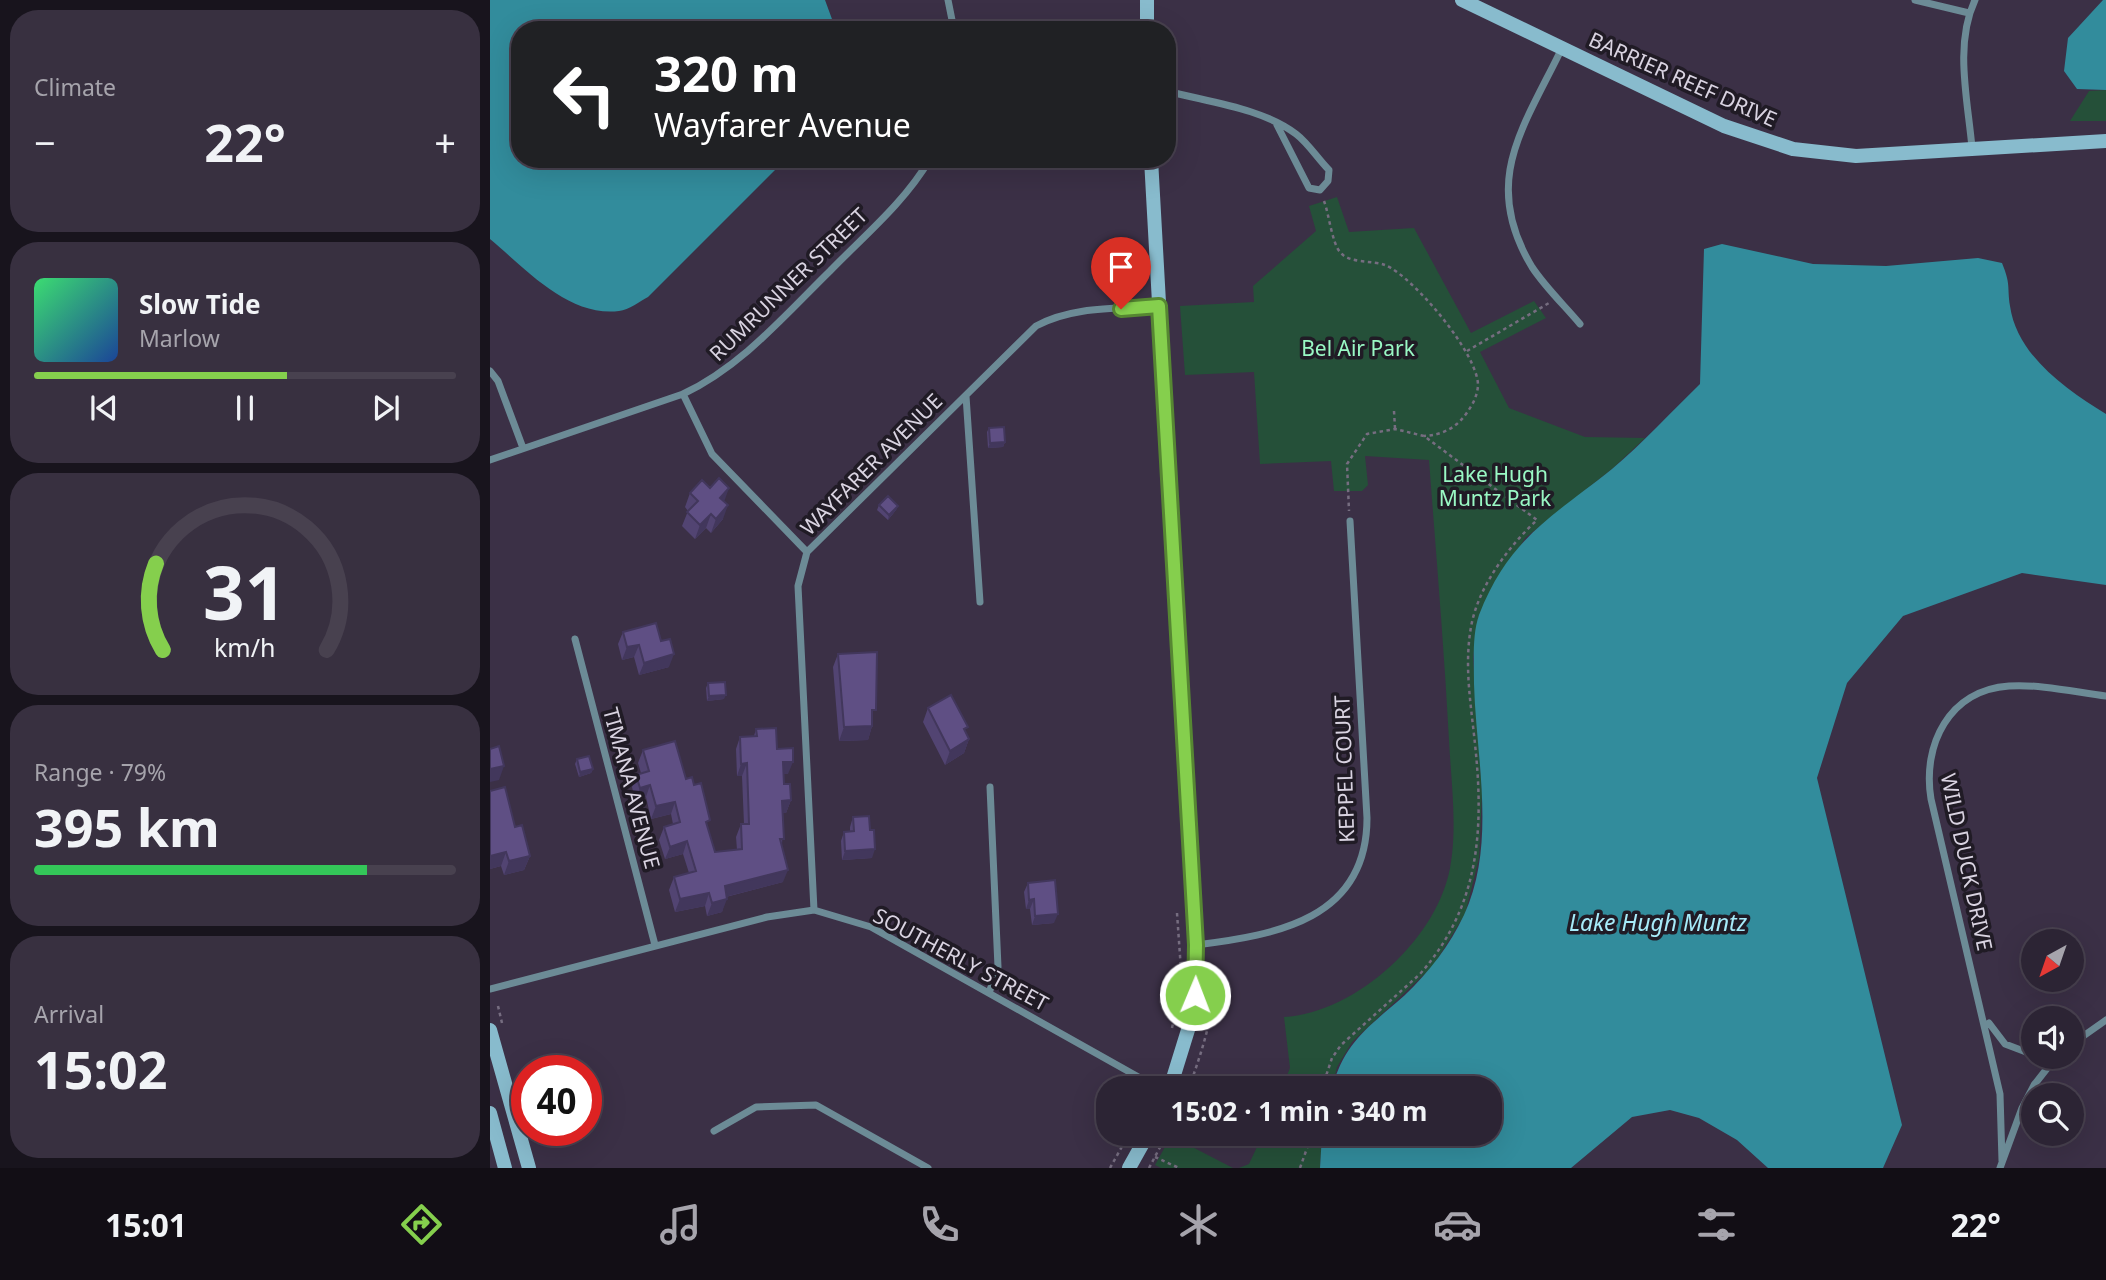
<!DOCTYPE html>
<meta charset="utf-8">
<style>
:root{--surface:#2c2434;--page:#383040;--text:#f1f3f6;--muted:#a6a4ac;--line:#48414f;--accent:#85cf4d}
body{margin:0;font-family:"Noto Sans",sans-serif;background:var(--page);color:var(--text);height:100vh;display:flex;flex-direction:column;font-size:26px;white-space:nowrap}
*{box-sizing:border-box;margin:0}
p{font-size:23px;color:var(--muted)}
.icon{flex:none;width:38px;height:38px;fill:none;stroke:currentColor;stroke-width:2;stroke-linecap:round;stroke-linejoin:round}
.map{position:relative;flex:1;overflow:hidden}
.drawer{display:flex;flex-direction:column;gap:10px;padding:10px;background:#18141d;width:490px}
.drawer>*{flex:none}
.top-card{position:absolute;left:21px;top:21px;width:665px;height:147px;border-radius:28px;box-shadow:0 7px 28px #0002,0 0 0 2px var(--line);background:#202124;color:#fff;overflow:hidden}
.needle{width:46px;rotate:220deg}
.tools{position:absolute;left:1531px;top:929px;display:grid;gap:14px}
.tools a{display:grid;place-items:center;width:63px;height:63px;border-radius:50%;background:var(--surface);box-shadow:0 7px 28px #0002,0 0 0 2px var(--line);font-size:35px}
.speed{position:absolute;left:21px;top:1055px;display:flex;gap:14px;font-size:35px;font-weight:700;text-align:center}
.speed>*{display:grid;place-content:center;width:91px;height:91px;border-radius:50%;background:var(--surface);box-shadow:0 7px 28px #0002,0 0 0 2px var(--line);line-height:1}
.speed .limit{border:10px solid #d22;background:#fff;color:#111}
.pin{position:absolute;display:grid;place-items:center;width:60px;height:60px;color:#fff;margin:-72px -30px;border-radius:50% 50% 50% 0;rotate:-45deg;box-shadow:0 0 7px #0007}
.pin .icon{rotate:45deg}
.me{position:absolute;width:77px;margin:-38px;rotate:1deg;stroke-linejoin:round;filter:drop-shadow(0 0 5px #0008)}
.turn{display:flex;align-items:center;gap:24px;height:147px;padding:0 28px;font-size:32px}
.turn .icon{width:91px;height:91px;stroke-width:2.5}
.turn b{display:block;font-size:49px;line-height:60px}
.big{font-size:52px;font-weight:700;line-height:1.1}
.drawer .widget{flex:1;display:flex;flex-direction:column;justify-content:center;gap:10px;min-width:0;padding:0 24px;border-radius:28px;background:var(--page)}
.drawer .dial{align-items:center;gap:0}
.dial svg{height:182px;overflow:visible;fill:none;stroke:var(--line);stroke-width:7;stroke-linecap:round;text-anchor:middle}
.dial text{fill:var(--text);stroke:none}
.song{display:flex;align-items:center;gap:21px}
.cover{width:84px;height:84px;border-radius:10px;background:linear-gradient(135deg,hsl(140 70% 55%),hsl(220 70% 35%))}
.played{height:7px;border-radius:4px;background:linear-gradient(90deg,var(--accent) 60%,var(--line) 60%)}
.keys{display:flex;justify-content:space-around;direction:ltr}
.heat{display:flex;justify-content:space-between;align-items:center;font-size:38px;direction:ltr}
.charge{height:10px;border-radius:5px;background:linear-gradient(90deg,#34c759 79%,var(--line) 0)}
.trip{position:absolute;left:606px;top:1076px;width:406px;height:70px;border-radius:28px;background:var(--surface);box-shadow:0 7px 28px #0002,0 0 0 2px var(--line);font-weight:700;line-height:70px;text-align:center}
.menu{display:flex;height:112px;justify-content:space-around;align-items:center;background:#120e15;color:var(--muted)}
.menu .icon{width:49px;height:49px}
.menu .on{color:var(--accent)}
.menu b{font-size:32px;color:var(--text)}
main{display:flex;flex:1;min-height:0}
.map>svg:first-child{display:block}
</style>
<main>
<section class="drawer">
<div class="widget"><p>Climate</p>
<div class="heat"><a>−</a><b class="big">22°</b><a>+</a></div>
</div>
<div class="widget">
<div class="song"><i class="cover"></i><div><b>Slow Tide</b><p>Marlow</p></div></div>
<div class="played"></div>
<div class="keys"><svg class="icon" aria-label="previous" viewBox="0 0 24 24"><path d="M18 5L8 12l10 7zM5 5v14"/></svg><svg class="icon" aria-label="pause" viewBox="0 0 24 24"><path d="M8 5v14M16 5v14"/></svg><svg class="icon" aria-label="next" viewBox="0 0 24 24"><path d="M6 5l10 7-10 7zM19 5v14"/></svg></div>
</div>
<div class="widget dial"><svg viewBox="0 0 100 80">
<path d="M14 69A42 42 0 1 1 86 69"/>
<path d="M14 69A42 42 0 0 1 11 31" stroke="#85cf4d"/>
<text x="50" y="56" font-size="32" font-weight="700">31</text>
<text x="50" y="72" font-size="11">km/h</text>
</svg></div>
<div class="widget"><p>Range · 79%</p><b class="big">395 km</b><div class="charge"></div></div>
<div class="widget"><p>Arrival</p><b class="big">15:02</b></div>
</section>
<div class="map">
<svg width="1616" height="1168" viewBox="0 0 1616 1168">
<rect width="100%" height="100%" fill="#3b3046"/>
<path fill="#255039" d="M1616,90v31h-36l19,-30z
M847,197l12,35 65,-4 57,105 63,-32 12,17 -66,34 29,56 76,29 60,1 -32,30 -88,70 -47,80 -5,40 9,135 -3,65 -14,56 -32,52 -81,76 -15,25 -5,21h-50l8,-20 -6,-51c73,-4 157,-81 167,-155 6,-39 0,-82 -2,-122 -5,-93 -13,-187 -20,-280l-64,-4 3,29 -6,6h-28l-3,-30 -71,3 -6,-92 -69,3 -5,-69 74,-4 -1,-16 63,-55 -7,-25z
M773,1134h59l-2,34h-81l10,-4z
M681,1136l62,32h-72l-6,-3z"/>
<path fill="#328c9c" d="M0,0h335l11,30h-316v129h266l-138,138c-8,4 -19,13 -29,14 -51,6 -93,-42 -129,-72z
M1613,0h3v90l-29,-1 -13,-18 4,-33z
M1232,244l91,20 73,2 92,-8 24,5c9,22 5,23 8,43 7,50 57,84 96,108v171l-84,-12 -119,43 -56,67 -30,95 85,347 -19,43h-115l-31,-28 -38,-22 -29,-8 -38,7 -61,51h-251l2,-34h167v-46h-157c13,-47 38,-62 73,-93 24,-23 45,-50 59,-80 33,-71 12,-157 10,-231 0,-22 -2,-49 5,-69 30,-77 73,-98 133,-146 31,-26 59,-57 88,-85l4,-135z"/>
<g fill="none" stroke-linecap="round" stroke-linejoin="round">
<path stroke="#766d80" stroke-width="2.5" stroke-dasharray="3.5 3.5" stroke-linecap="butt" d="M834,201c5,13 8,42 16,51 9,12 32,8 45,13 29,12 94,90 93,121 -1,10 -5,18 -10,25 -10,16 -25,24 -44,25
M977,351l82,-48
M904,411l1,17
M687,913l4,57
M8,1006l4,17
M682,1028l6,-27
M699,1088c12,-35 30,-83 22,-121
M832,1088l10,-30 9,-13 79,-71c60,-68 64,-145 55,-230 -4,-39 -11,-78 -4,-117 7,-40 37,-80 66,-107l-113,-84 -29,-7 -28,5 -20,30 2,47
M665,1157l24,11
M620,1168l19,-34
M659,1168l18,-34
M810,1168l12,-34"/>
<path stroke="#6c8b96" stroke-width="7" d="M458,0l6,30
M1425,0l54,13
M1072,48c-38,79 -82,133 -30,219 13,20 33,39 48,57
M677,91c41,11 95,17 129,43 12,9 22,25 33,36l-1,11 -8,9 -11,-2 -32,-63
M1482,148c-4,-47 -18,-103 3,-148
M0,371l8,10 25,67
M193,394l29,60 95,98
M476,396l14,206
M0,460l193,-66c59,-28 101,-78 147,-123 35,-36 74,-68 100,-112
M85,639l80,306
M324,910l-16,-324 9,-34 229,-226c37,-20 81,-17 123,-20
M706,945c81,-10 171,-26 171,-127l-17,-297
M0,989l277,-72 47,-7 57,17 287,161
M499,993l9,-26 -8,-180
M1499,1023l16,21 29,11
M1582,1044l34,-24
M224,1131l42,-24 60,-2 112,63
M1512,1161l-2,-67 -69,-295c-9,-54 18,-109 78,-113 31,-2 66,6 97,10
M1510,1168l22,-60 12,-23 22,-28"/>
<path stroke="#88bbcd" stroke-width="14" d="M657,0v30
M972,0l262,126 69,23 63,7 250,-15
M661,159l45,808 -4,50 -22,71
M0,1030l39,138
M0,1113l15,55
M639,1168l19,-34"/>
</g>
<path fill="#524472" d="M499,428l16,14 -2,5 -15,1 -1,-16z
M200,493l34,9 -1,17 -12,14 -5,-5 -11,11 -13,-13 6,-15 -3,-4z
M389,505l19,1 -2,4 -8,10 -11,-10z
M133,632l38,9 8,26 -30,8 -5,-18 -12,3 -4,-16z
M348,654l34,66v6l-4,14 -29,1 -6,-74z
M218,683l16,16 -17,2 -1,-13z
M438,708l38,25 3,6 -5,14 -19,12 -22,-43z
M266,729l21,20 11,25h-5l1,10 7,16 -5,13h-3l-1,33 1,36 -57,15 -4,15 -15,4 -2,-10 -30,6 -6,-22 5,-13 15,-4 -6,-19 -18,5 -6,-19 5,-13 9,-3 -2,-10 -20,5 -5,-22 -11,3 -3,-13 4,-12 5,-2 -3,-10 5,-13 51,35 21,67 22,-2 -1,-13 5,-13h3l-2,-48h-5l-1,-27 4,-12 14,-1z
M87,759l16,10 -2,4 -12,4 -4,-13z
M0,791l25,36 15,29 -6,14 -20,5 -3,-9 -11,3z
M363,817l19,41 -30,2 -1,-19 3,-9 6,-1v-4z
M538,883l26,40 -22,2 -2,-16h-4l-2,-17z"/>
<path fill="#42375c" d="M515,442l-2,5 -15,1 2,-5z
M239,488l-5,14 -4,-4z
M238,505l-5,14 -12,14 5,-14z
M408,506l-2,4 -8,10 1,-5z
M221,514l-5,14 -11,11 5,-14z
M149,645l-5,12 -12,3 5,-13z
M184,654l-5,13 -30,8 5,-12z
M236,695l-2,4 -17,2 2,-5z
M382,726l-4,14 -29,1 5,-14z
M479,739l-5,14 -19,12 5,-14z
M293,762h10l-5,12h-10z
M257,763l-5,13h-5l4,-12z
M14,766l-5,14 -9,2v-13z
M103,769l-2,4 -12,4 1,-5z
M160,785l-4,12 -11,3 5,-12z
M301,800l-5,13h-8l4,-12z
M185,802l-4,12 -20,5 5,-13z
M197,841l-4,13 -18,5 5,-12z
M385,849l-3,9 -30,2 3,-9z
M16,852l-5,14 -11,3v-13z
M40,856l-6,14 -20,5 5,-14z
M298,870l-5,12 -62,16 4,-12z
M219,893l-4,13 -30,6 5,-13z
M237,899l-5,13 -15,4 5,-13z
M544,899l-4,10h-4l3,-9z
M568,914l-4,9 -22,2 3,-9z"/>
<path fill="#5f4f84" stroke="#42375c" stroke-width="2" d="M514,427l1,15 -15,1 -1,-15z
M229,478l10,10 -9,10 8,7 -12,14 -5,-5 -11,11 -13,-13 11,-11 -8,-8 12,-13 8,8z
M398,496l10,10 -9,9 -10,-10z
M166,623l5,18 9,-2 4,15 -30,9 -5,-18 -12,2 -4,-15z
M387,652l-1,58h-4v16l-28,1 -6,-73z
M235,682l1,13 -17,1 -1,-13z
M461,695l17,32 -4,2 5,10 -19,12 -22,-43z
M286,728l1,21 16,-1v14h-10l1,22h6l1,16 -9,1 2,38h-4l8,31 -63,16 2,13 -15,4 -3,-10 -29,6 -6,-22 22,-6 -9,-30 -17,6 -6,-20 16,-5 -5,-20 -19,4 -6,-21 -10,3 -4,-13 13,-4 -6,-21 32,-9 11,38 6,-2 2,8 7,-2 9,37 -4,2 9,30 27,-3 -1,-25h8l-2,-61 -6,1 -1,-27 17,-1 -1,-7z
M9,746l5,20 -14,3v-20z
M99,756l4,13 -13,3 -3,-13z
M15,787l10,40 7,-2 8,31 -21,5 -3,-9 -16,4v-65z
M379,816l1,14h4l1,19 -30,2 -1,-19 10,-1 -1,-14z
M565,880l3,34 -23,2 -1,-17 -5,1 -1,-17z"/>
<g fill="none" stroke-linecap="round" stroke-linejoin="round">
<g stroke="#568732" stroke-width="18">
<path id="route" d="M631,309l38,-3 37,639 -1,50"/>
</g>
<use href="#route" stroke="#85cf4d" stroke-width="12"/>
</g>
<g text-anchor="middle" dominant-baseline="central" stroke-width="7" stroke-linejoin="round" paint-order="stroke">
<g font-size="21" fill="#d9d3e1" stroke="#201b25">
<text transform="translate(1193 79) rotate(24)">BARRIER REEF DRIVE</text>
<text transform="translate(298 284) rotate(-44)">RUMRUNNER STREET</text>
<text transform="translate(381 464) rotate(-45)">WAYFARER AVENUE</text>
<text transform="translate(854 769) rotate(-92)">KEPPEL COURT</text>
<text transform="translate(142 788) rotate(75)">TIMANA AVENUE</text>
<text transform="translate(1477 862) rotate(78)">WILD DUCK DRIVE</text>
<text transform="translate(471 959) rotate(28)">SOUTHERLY STREET</text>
</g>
<g font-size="21" fill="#99f8c4" stroke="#201b25">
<text x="868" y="348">Bel Air Park</text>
<text x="1005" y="474">Lake Hugh<tspan x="1005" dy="24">Muntz Park</tspan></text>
</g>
<g font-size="23" font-style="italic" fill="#a7ebf9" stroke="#201b25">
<text x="1168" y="922">Lake Hugh Muntz</text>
</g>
</g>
</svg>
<div class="tools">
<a><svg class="needle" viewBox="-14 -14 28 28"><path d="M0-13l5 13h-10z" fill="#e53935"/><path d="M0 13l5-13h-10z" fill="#a6a4ac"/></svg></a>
<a><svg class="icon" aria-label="sound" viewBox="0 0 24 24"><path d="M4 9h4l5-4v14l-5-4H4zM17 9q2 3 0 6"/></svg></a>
<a><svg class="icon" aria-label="search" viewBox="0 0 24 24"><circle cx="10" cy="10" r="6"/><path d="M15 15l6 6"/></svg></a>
</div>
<div class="speed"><div class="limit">40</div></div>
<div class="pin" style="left:631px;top:309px;background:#d93025"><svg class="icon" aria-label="arrive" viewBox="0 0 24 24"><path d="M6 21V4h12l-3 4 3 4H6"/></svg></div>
<svg class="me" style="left:705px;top:995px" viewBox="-20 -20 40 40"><circle r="17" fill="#85cf4d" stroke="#fff" stroke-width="3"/><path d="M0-11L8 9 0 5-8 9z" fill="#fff"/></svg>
<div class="trip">15:02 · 1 min · 340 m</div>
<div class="top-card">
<div class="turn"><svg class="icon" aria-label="left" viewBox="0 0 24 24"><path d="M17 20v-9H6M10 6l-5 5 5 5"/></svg><div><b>320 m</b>Wayfarer Avenue</div></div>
</div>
</div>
</main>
<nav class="menu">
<b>15:01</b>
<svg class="icon on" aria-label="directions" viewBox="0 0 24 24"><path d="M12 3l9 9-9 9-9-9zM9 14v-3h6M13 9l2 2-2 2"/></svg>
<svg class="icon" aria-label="music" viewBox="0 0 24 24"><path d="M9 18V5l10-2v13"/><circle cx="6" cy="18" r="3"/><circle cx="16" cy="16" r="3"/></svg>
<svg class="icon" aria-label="phone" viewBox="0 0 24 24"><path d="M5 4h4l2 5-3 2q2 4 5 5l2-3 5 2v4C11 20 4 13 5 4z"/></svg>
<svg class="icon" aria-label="climate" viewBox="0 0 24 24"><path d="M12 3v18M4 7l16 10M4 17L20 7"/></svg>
<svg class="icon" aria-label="car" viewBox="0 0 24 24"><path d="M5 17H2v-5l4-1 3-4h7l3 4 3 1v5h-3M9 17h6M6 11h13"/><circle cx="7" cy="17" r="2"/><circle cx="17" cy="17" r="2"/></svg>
<svg class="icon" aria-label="filters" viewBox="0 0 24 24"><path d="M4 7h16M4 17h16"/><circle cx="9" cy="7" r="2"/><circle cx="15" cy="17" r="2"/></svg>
<b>22°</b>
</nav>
